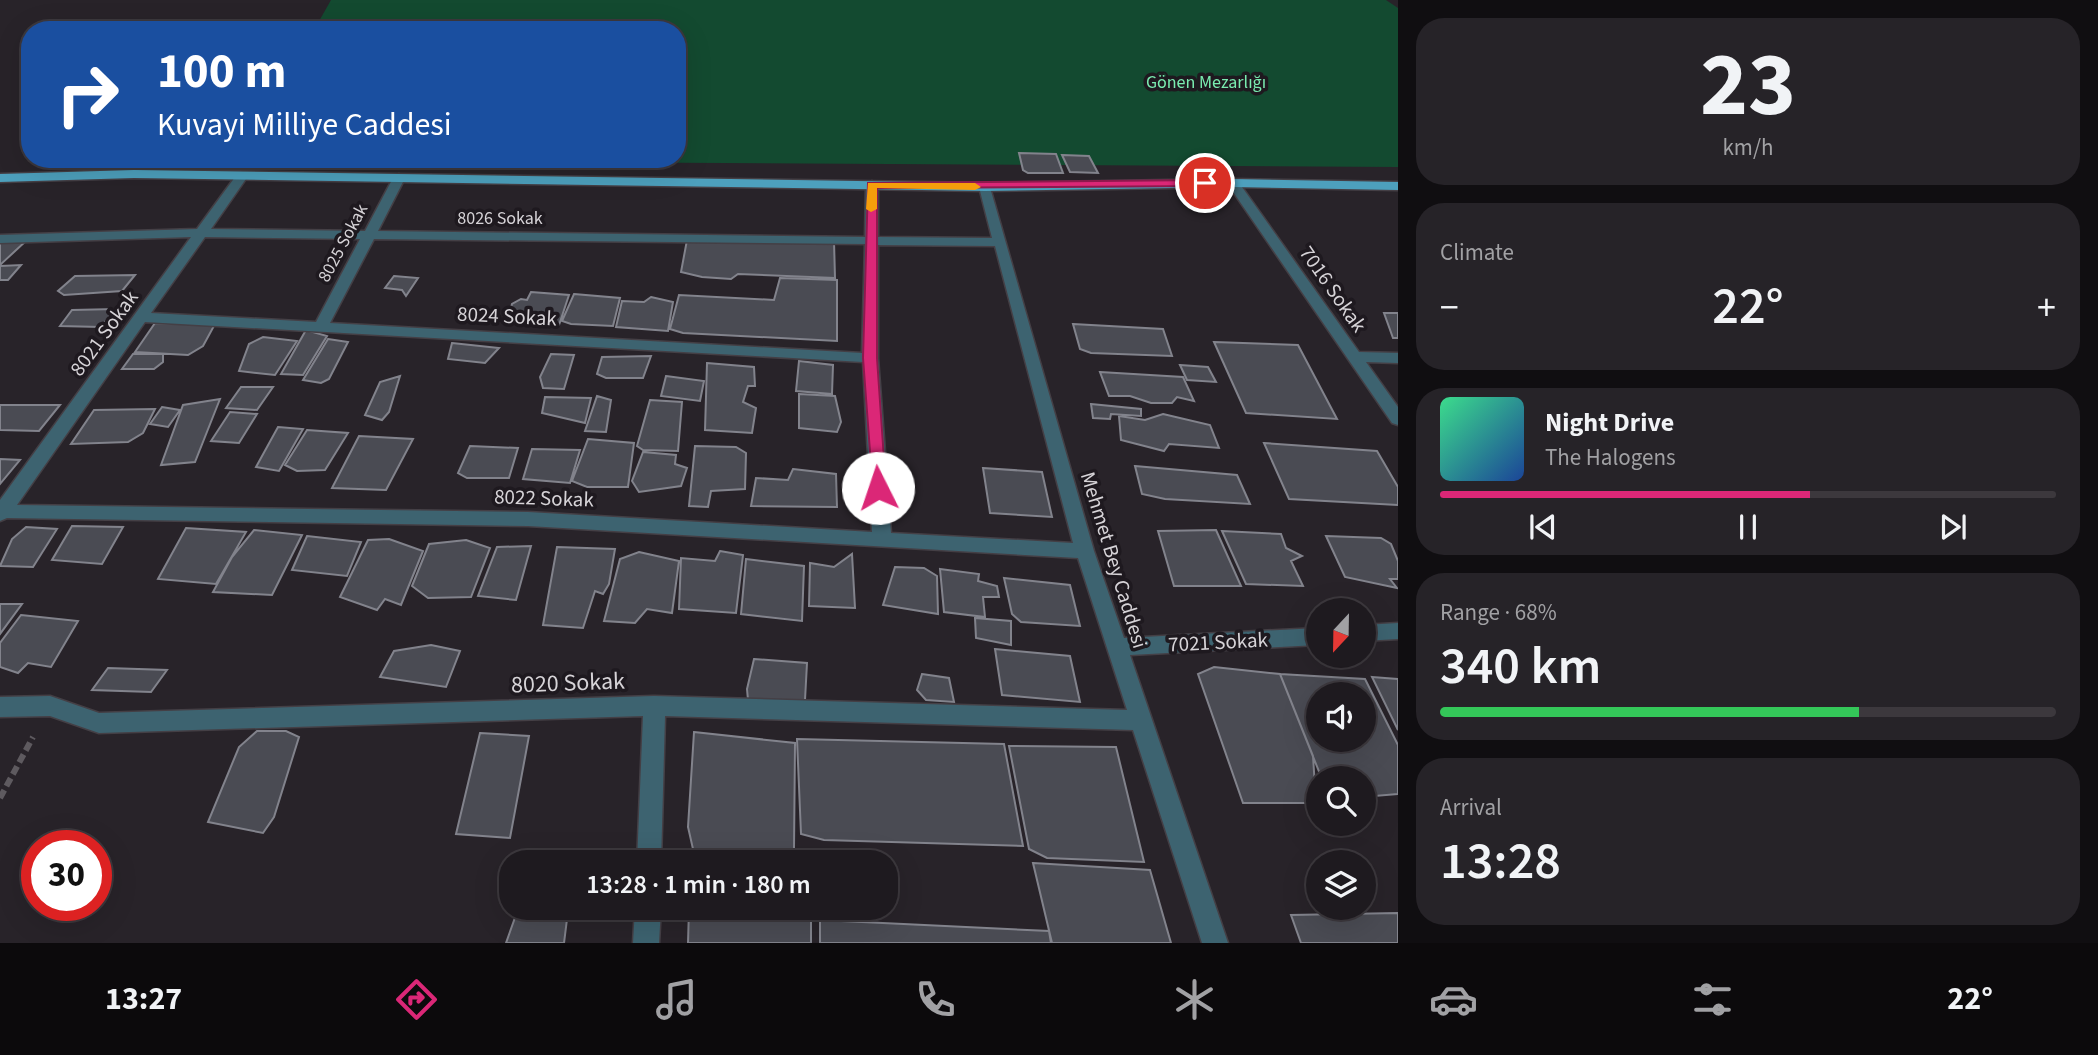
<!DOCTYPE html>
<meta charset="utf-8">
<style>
:root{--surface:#1e1a1f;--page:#262328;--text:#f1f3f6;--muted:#a1a1a4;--line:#3c383d;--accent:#db2777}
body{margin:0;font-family:"Source Sans 3",sans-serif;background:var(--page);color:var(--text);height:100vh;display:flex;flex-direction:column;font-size:26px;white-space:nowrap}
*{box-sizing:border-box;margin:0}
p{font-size:23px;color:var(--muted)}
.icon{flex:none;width:38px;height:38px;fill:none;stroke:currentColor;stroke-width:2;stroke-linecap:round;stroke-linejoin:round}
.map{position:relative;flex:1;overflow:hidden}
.details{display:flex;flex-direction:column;gap:18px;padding:18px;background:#100e11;width:700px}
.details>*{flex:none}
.guide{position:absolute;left:21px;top:21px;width:665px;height:147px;border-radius:28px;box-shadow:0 7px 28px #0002,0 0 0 2px var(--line);background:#1a4fa0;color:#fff;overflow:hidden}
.needle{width:46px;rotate:202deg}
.controls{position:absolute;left:1306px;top:598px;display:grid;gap:14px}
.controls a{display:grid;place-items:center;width:70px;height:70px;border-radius:50%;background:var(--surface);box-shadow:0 7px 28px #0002,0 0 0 2px var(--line);font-size:35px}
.speed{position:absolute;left:21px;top:830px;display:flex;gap:14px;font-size:35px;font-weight:700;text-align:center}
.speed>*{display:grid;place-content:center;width:91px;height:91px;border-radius:50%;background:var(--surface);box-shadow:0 7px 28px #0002,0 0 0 2px var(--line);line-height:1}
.speed .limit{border:10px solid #d22;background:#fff;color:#111}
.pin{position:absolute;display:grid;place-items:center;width:60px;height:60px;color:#fff;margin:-30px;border:4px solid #fff;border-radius:50%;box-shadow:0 2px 7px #0007}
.me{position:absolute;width:77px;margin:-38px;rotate:356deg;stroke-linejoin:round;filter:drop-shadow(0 0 5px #0008)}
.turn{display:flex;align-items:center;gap:24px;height:147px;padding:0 21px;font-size:32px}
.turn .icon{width:91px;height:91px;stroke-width:2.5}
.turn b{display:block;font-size:49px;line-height:60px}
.big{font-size:52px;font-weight:600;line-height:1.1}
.details .widget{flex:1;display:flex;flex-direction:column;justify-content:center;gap:10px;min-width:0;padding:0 24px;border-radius:28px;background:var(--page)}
.details .dial{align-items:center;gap:0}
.dial b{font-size:91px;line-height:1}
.song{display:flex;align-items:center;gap:21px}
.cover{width:84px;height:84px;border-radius:10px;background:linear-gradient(135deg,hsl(150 70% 55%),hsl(220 70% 35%))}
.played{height:7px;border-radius:4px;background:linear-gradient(90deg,var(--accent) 60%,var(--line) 60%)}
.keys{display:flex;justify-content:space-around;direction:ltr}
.heat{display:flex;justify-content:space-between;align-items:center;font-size:38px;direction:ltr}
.charge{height:10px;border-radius:5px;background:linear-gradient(90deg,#34c759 68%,var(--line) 0)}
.trip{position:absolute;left:499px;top:850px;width:399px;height:70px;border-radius:28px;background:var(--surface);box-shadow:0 7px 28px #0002,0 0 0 2px var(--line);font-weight:600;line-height:70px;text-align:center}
.tabs{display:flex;height:112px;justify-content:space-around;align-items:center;background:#0c0a0c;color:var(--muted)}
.tabs .icon{width:49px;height:49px}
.tabs .on{color:var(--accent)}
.tabs b{font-size:32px;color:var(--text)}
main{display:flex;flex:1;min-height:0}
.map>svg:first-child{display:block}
</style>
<main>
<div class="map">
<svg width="1398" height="943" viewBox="0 0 1398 943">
<rect width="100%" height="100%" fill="#282329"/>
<path fill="#134a30" d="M331,0h1055l12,8v159l-1161,-7 440,-1v-129h-363z"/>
<path fill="#4a4b53" stroke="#82838c" stroke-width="2" fill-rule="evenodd" d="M1019,153l37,1 7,19h-35l-5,-3z
M1062,155l27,1 9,17 -28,-1z
M0,240h27l-27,25z
M687,240l147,1 1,37 -97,-4 -7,5 -29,-2 -21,-5z
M21,265l-13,15h-8v-14z
M135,275l-13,16 -58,4 -6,-4 17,-15z
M394,276l24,2 -12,18 -4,-6 -17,-2z
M780,278l57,2v61l-154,-8 -13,-4 9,-34 95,5z
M531,292l38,3 -10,30 -52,-3 5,-18 9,-5 6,1z
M574,294l46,4 -7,28 -42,-2 -9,-3z
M651,297l22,5 -5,29 -52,-4 6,-26 22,1z
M115,309l-14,18 -41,-1 12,-16z
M1384,313h14v25h-5z
M155,323l60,1 -12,22 -15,9 -53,-3z
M1073,324l90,5 9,27 -81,-3 -11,-4z
M306,330l21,6 -24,39 -22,-1z
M263,337l34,4 -22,34 -36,-4 10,-27z
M328,339l20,3 -19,37 -8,4 -18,-3z
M1214,342l84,3 39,74 -91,-6z
M452,343l47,5 -14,15 -37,-4z
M133,354h30v8l-9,7h-32z
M551,354l23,1 -10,34 -21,-1 -3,-11z
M651,356l-8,22h-37l-9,-4 5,-17z
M799,361l34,4 -1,29 -36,-3z
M707,363l47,4 1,19h-7l-5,16 13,6 -4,25 -47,-3z
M1180,365l28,2 8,15 -29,-2z
M1100,372l83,5 11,24 -17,-4 -5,6h-21l-21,-7h-21z
M400,376l-11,36 -7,8 -17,-5 15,-33z
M666,376l38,5 -4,20 -39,-5z
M241,387h32l-16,23 -31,-2z
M799,394l36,2 6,26 -4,10 -38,-4z
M597,396l14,4 -5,32 -21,-1z
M545,397l46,1 -6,25 -43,-10z
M220,399l-25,63 -34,3 22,-60z
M650,400l32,2 -4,49 -35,-1 -6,-4z
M1091,404l50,5v7l-30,-2 -1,5 -17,-1z
M0,405h60l-21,26 -39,-1z
M162,407l18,3 -12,17 -18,-3z
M155,409l-12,24 -15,9 -57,2 23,-34z
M230,412l27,2 -18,29 -28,-2z
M1163,414l47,11 9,23 -50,-4 -5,7 -43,-11 -2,-24 26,4z
M278,427l25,2 -24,42 -23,-4z
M307,430l41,3 -23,37 -28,1 -12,-6z
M359,436l54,3 -27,51 -54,-2z
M588,439l46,4 -6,44h-41l-15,-6z
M1264,443l113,8 21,36v18l-109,-6z
M470,446l48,2 -9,30h-42l-9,-5z
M695,446l41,1 10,6 -1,36 -34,2 -3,16 -19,-1z
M532,449l48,1 -10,33 -47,-4z
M643,452l33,3 -1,9 12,4 -6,18 -42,6 -7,-11z
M0,459l20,1 -20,24z
M1135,466l102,9 13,29 -85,-5 -23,-5z
M983,468l59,4 10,45 -62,-4z
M793,469l43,5 1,33 -86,-1 5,-28 32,2z
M72,526l51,1 -21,37 -50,-4z
M26,527l31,2 -24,38 -33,-1 12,-27z
M186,528l60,4 -30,52 -58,-5z
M254,530l48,5 -30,60 -59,-3 19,-35z
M1216,530l25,56h-67l-16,-55z
M1222,531l59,3 5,14 16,8 -11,5 12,25 -57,-2z
M307,536l54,6 -14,34 -55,-6z
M1326,536l55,2 10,6 7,17v18h-8l7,9 -52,-11z
M389,539l34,12 -22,54 -16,-6 -8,11 -37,-13 28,-57z
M466,540l24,8 -19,49 -43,1 -16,-12 17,-42z
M531,546l-15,54 -38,-4 19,-49z
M557,547l58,2 -6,35 -6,10 -8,-3 -12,37 -40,-3z
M720,551l23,4 -7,58 -57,-4 2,-51 34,3z
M639,552l40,9 -7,52 -25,-4 -12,14 -31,-2 16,-62z
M852,554l3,54 -46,-2 1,-43 24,4z
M746,559l58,7 -2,55 -61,-7z
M895,567l29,1 13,8 1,38 -55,-9z
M940,569l39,5 -1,7 19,5 2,11h-16l2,20 -41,-5z
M1004,578l66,7 10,41 -59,-4 -9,-8z
M0,604h22l-22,30z
M21,615l57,6 -27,46 -23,-4 -10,10 -18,-6v-24z
M975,618l36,3v24l-35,-7z
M431,645l29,6 -14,36 -66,-10 14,-26z
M995,649l75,7 10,46 -78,-7z
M754,659l53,4 -2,37h-57l-1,-11z
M1214,667l66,7 33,82 3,47h-73l-45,-129z
M108,668l59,2 -16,22 -59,-2z
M922,674l27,4 5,24 -28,-2 -9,-10z
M1280,674l85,5 33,66v49l-35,3v-18h-41zM1318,695h45v45h-45z
M1372,677l26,2v51z
M257,731h29l13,6 -25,80 -11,16 -55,-11 31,-75z
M694,732l101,11 -1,107 -101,-1 -5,-22z
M480,733l49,3 -19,102 -54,-4z
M797,739l207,5 19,102 -199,-6 -23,-6z
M1009,746l107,1 28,115 -97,-4 -18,-9z
M690,855l117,8h-117z
M1033,863l117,7 21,73h-119z
M689,908h122v35h-123z
M517,912l50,7 -3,24h-58z
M1398,913v30h-97l-10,-28z
M820,920l229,11 2,12h-231z"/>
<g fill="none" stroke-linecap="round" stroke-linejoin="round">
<g stroke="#443f45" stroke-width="3">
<path id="minor" d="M242,172l6,4 -37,53 154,2 28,-53 6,-4 6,4 -27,53 487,6 1,-52 6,-4 6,4v52l114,1 -13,-51 10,-3 105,367 30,87 194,-10v17l-188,10 98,288h-26l-69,-213 -468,-14 -4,147h-24l6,-147 -544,17 -49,-17 -50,1v-20l50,-1 49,17 555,-17 473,14 -49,-152 -550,-32 -521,-8 -7,3v-21l191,-263 -191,6v-8l197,-6 41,-56zM205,237l155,2 -44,83 -165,-9zM374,239l491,5 -3,109 -532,-30zM878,245l117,1 78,297 -182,-10 -13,-175zM145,322l718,40 9,170 -344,-20 -511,-7z
M1229,180h8l122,172 39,1v10l-32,-1 32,45v18l-6,-2 -165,-240z
M1398,623v16l-35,2v-16z
M635,908h26l-2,35h-26z"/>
</g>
<g stroke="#443f45" stroke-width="3">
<path id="major" d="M134,170l851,13 248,-4 165,3v8l-165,-3 -248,4 -851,-13 -134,4v-8z"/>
</g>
<path stroke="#5e5a5f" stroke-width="2.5" stroke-dasharray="4.5 2" stroke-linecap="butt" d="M24,151l6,-7"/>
<path stroke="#5e5a5f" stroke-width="3.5" stroke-dasharray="5 2.5" stroke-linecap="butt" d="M23,152l3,-3"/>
<path stroke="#5e5a5f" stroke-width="6" stroke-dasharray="9 4.5" stroke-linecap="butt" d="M0,798l33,-61"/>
<use href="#minor" fill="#3d6370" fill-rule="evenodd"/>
<use href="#major" fill="#4da0bd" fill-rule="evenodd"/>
</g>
<path fill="#db2777" stroke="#8e194d" stroke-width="2" d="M1205,180l6,3 -2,3 -332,2v170l9,130 -8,5 -5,-1 -10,-134 5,-175z"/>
<path fill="#f59e0b" d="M868,183h107l6,4 -6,3 -98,-2v21l-6,3 -5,-3z"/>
<g text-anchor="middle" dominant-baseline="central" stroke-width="7" stroke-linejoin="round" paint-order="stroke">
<g font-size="18" fill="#7aecb0" stroke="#1e191f">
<text x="1206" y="82">Gönen Mezarlığı</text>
</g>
<g font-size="18" fill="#d6d3d7" stroke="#1e191f">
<text x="500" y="218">8026 Sokak</text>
<text transform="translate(343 243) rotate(-62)">8025 Sokak</text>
</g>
<g font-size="21" fill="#d6d3d7" stroke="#1e191f">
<text transform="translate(1333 289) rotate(55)">7016 Sokak</text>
<text transform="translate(507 316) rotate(3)">8024 Sokak</text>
<text transform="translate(104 333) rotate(-54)">8021 Sokak</text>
<text transform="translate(544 498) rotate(2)">8022 Sokak</text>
<text transform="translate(1114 560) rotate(73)">Mehmet Bey Caddesi</text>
<text transform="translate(1218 642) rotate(-3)">7021 Sokak</text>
</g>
<g font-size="24" fill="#d6d3d7" stroke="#1e191f">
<text transform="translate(568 683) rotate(-2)">8020 Sokak</text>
</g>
</g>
</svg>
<div class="controls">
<a><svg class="needle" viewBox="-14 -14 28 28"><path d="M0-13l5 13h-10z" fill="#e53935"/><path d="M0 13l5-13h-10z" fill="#a1a1a4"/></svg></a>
<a><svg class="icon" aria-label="sound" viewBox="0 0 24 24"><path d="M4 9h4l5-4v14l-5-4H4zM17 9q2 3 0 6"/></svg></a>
<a><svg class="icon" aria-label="search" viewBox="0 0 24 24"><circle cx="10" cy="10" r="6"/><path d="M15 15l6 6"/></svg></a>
<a><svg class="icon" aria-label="layers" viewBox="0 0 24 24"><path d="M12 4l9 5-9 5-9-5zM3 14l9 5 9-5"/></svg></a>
</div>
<div class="speed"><div class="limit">30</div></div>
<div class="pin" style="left:1205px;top:183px;background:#d93025"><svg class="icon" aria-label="arrive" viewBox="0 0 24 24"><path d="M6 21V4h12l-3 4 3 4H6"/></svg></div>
<svg class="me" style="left:878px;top:488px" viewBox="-20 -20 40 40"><circle r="19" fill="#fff"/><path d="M0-13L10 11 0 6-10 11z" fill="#db2777"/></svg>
<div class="trip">13:28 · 1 min · 180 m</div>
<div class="guide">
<div class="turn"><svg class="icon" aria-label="right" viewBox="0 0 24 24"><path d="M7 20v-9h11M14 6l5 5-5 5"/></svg><div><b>100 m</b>Kuvayi Milliye Caddesi</div></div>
</div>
</div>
<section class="details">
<div class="widget dial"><b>23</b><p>km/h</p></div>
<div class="widget"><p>Climate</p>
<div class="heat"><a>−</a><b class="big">22°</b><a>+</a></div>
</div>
<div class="widget">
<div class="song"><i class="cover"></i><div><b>Night Drive</b><p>The Halogens</p></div></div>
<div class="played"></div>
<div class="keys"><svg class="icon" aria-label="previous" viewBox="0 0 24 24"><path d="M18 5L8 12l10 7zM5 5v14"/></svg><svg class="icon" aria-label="pause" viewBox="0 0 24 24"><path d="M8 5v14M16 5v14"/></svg><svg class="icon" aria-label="next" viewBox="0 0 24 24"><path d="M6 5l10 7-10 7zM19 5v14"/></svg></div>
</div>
<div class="widget"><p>Range · 68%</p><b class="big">340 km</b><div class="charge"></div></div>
<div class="widget"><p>Arrival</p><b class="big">13:28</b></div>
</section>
</main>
<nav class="tabs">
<b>13:27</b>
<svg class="icon on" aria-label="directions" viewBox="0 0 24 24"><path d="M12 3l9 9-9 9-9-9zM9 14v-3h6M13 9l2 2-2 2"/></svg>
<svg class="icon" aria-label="music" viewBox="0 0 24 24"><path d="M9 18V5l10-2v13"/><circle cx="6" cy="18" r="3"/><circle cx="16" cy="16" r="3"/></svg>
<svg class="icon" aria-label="phone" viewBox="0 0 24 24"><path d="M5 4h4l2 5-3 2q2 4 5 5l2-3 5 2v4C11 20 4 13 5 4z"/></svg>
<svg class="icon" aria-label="climate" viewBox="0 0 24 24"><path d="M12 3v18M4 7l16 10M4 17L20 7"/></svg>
<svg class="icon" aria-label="car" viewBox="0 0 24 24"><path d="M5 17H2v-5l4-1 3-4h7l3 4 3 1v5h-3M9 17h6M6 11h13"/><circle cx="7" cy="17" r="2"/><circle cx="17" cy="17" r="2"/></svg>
<svg class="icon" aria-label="filters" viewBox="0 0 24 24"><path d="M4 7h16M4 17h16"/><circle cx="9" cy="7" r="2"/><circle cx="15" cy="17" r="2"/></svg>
<b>22°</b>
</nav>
